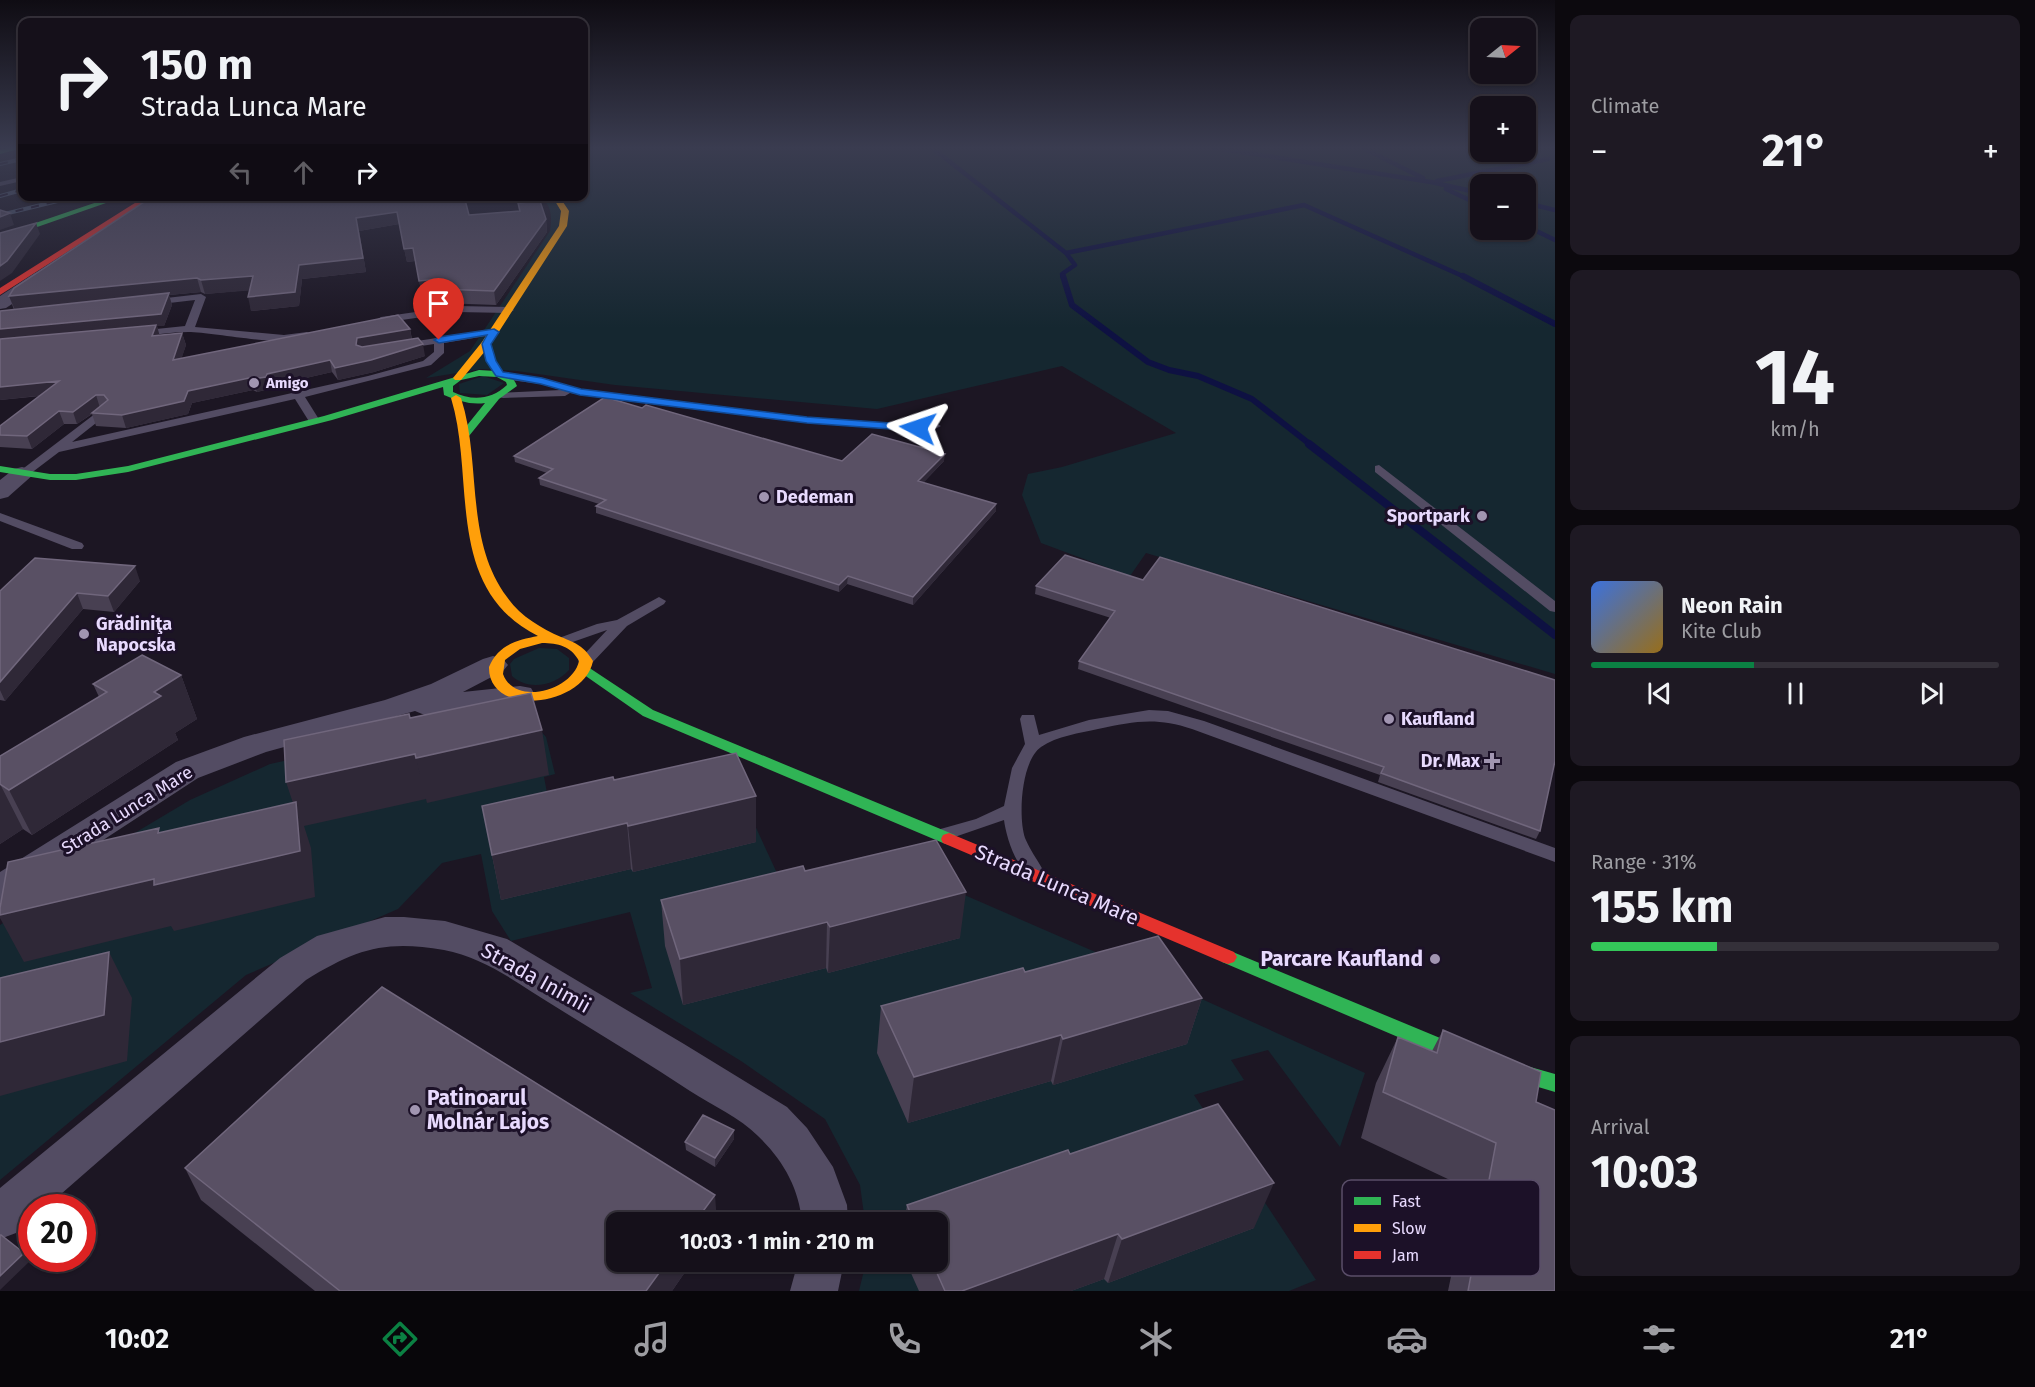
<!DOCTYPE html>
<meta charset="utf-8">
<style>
:root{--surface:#15101a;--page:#1e1923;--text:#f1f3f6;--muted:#9d9da2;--line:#343039;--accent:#0b8043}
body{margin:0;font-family:"Fira Sans",sans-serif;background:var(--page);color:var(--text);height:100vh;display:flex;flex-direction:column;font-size:22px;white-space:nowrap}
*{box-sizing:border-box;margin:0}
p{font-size:20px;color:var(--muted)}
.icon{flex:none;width:33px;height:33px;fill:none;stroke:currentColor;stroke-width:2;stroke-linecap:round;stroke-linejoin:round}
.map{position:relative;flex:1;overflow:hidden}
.sheet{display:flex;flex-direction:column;gap:15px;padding:15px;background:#0c090e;width:480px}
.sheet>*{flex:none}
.guide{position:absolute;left:18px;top:18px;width:570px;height:183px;border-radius:12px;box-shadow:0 2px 4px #0004,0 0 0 2px var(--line);background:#15101a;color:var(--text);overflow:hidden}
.needle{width:39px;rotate:72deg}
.buttons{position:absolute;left:1470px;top:18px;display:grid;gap:12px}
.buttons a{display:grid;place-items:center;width:66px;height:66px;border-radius:12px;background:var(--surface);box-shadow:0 2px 4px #0004,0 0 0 2px var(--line);font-size:30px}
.speed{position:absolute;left:18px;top:1194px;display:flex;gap:12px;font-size:30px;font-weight:700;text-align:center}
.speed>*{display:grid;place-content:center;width:78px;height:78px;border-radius:50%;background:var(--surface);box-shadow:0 2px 4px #0004,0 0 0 2px var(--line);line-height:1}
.speed .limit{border:9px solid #d22;background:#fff;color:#111}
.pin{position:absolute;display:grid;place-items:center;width:51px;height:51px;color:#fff;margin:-62px -26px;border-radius:50% 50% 50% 0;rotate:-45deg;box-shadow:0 0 6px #0007}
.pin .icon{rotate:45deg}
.me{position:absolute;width:66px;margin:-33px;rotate:275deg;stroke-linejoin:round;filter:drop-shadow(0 0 4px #0008)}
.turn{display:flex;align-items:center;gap:21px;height:126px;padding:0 24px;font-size:27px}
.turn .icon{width:78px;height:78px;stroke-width:2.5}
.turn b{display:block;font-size:42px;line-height:51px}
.lanes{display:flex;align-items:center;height:57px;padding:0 24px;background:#0003;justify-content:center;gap:30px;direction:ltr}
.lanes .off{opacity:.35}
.big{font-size:45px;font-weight:700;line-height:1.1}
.sheet .widget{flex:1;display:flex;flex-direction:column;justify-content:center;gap:9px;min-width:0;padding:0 21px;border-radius:12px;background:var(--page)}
.sheet .dial{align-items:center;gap:0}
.dial b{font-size:78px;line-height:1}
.song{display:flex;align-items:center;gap:18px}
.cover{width:72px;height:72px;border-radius:9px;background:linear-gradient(135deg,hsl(220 70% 55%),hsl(40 70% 35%))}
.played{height:6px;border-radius:3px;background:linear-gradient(90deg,var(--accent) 40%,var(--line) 40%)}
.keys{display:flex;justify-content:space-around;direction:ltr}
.heat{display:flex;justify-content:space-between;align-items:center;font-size:33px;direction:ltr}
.charge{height:9px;border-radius:4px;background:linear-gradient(90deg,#34c759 31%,var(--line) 0)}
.trip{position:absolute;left:606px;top:1212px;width:342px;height:60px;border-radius:12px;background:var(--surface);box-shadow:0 2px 4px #0004,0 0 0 2px var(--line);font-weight:700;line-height:60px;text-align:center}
.tab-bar{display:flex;height:96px;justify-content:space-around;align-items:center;background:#08060a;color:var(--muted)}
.tab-bar .icon{width:42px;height:42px}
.tab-bar .on{color:var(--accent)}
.tab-bar b{font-size:27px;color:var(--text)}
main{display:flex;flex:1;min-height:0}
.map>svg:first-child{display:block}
</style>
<main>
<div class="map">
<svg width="1555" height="1291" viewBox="0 0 1555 1291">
<rect width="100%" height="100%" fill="#1c1623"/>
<path fill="#152730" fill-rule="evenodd" d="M584,147h896v5h46v-5h29v527l-409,-121 -16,23 -89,-33 -19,-48 6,-21 34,-7 114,-34 -114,-67 -185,43 -262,-24 -98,-14 -35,-2 -56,9 44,-27 80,-120c2,-15 2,-24 -9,-34l43,-1zM1480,184h46v46h-46z
M483,376l21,7 -17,12 -27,-2 -1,-9z
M539,648l18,1 12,9v12c-14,16 -41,21 -57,6l-2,-12 4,-5z
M537,727l9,10 9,37 -11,3 9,47 180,-46 49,106 102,-24 278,121 203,92 -25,74 -72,-97 -37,10 13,20 -50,15 122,185 -27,11h-430l7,-29h72v-40h-73l-5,-37 -35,-66 -84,-58 -111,-68 22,-5 -22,-76 -119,29 -19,-30 -11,-57 -39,9 -44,46 -152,66 -246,205v-255l128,-88 62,-37 80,-36 133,-29z"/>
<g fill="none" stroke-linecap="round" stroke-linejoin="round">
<path stroke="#0e1142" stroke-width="4.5" d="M931,147l135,106 9,12 -13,9 1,4
M1210,147l221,35 49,11
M1361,147l62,31
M1551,147l4,1
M584,150l5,-3
M1437,181l111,-22
M1446,189l34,16
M1526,203l29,7
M1526,226l29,14
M1066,253l238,-48 163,73"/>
<path stroke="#0e1142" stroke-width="6" d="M1063,276l9,29 76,57 21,8 29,6 54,23 59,46
M1463,276l92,48"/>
<path stroke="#0e1142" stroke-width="8" d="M1309,444l246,191"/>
<path fill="#534c63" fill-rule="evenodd" d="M22,177v4l-22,5v-4z
M201,294l5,3 -11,30 89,8 23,-3 5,3c-20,15 -96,-3 -124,-3 -17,0 -34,3 -51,5l-5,-3 5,-3 48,-5 10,-26 -43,5 -3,-1v-4z
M457,306l52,1 5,3 -5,3 -52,-1 -76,11 -5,-3 5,-3z
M494,329l5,3 -1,2 -54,9v10l-13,12 -126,32 15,24 -2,2h-8l-15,-24 -236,53 -33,25h-8l-2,-3 84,-64h8l2,2 -38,30 296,-66 55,-15 11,-9v-8l-32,5 -4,-1v-4z
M506,374l36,4 39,11 226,28 111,8 17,-2 6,3 -6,3 -17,2 -111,-8 -237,-30 -5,3 -62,2 -4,-1v-4l62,-3 -20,-6 -39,-5v-4z
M1379,465l176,136v11l-5,-1 -175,-139v-6z
M0,513l82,30 2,3 -2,3h-10l-72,-28z
M659,597l7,4 -2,3 -37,22 -36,38 -5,2 -8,-5 29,-31 -43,15 -7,-4 2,-3 38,-14 20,-4z
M1149,710l19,1 36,10 351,127v14l-363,-133c-35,-12 -58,-8 -94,0 -18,4 -41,7 -57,18 -20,14 -23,70 -16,91 5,12 12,21 18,32l-2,5c-22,7 -35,-38 -37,-55l-61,21 -6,-1 -3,-5 3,-5 39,-11 28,-13 8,-38 13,-24 -5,-25 2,-4h12l5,20 50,-15z"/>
<path fill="#534c63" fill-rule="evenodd" d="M41,272l6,1 3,4 -3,4 -41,27 -6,1v-13l35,-23z
M22,467l8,2 4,5 -26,23 -8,2v-19l14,-11z
M493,656l10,3 5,6 -5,6 -40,21 57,-6 11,2 4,7 -4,7 -104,14 -12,-5 -149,41 -68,26 -185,121 -13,4v-31l176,-110 68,-25 141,-37 46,-16 52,-25z
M385,917h19l41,4 62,18 177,105 103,63 20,21 26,39 14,38 1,17h-46c-3,-34 -19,-62 -44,-86 -18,-18 -46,-31 -68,-45 -44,-29 -89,-56 -134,-84 -36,-22 -70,-49 -112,-57 -60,-10 -87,-1 -138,30l-261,228h-13v11l-16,14 -16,6v-51l280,-230 37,-22z
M798,1262h46l-6,29h-48z"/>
<path fill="#30b455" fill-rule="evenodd" d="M12,147l10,1 -22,6v-4z
M115,196h11l-126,44v-5z
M479,370c15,1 32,0 38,16l-18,13 -30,37 -4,1 -5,-3 25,-31c-14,2 -27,-2 -41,-8l-1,-8 -111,33 -204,52 -52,8h-26l-50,-8v-6l50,8h26l52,-8 196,-50zM479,376l18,1 9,5 1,3c-16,15 -35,16 -54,7v-6l8,-6z
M585,665l68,45 302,125 2,4 -2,4 -6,2 -6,-2 -300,-127 -63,-44 -2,-3z
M1228,950l241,100 86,24v18l-96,-29 -237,-101 -3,-5 3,-5z"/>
<path fill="#ff9f0a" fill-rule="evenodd" d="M552,196h7l10,15 -2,15 -76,118 -30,36h-6l-2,-2 29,-36 77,-116 2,-15z
M456,395l5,3c21,65 3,141 46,199 13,19 34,31 54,40 15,6 23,9 32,24 -9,46 -105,57 -104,6 9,-22 28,-27 49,-31 -95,-48 -62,-157 -87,-238zM542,643c16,0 29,3 37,18 -6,29 -64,46 -76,13l2,-14 15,-11z"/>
<path fill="#e5322d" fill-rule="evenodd" d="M146,196h9l-155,99v-7z
M949,833l285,119 3,5 -3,5 -6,2 -6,-2 -279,-119 -2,-4 2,-4z"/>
<g stroke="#4d576e" stroke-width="4">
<path id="rail" d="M0,164l22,-5
M0,196l22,-6
M0,215l78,-19"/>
</g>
<use href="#rail" stroke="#1c1128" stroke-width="2" stroke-dasharray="8" stroke-linecap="butt"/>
</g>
<path fill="#484052" d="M153,196l316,19 50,-4 -1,-8 28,16 1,13 -51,73 -55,-2 -1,-10 -18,2 -7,-34 -8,1 -8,-38 -40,7 7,41 -64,7 -3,27 -48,5 -2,-21 -44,4 -4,-2 -32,3 3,10 -8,21h-7l2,9 23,-2 4,12 -5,14 229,-30 2,10 13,17 -51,16 -36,8 -6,-8 -61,14 -2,3 -12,3 -4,-2 -61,13 -4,11 -62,14 -30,-2 -4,-12 -15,10h-13l-32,25 -32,-2v-12l40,-39 -40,4v-89l14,-1 -5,-14z
M642,408l200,53h102l-21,22 73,28 -83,94 -66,-21 -8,8 -243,-79v-7l3,-2 -59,-19 -1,-7 8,-5 -32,-11 -1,-6z
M1065,555l475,276 -4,8 -158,-57 2,-7 -302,-106 1,-8 32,-43 -76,-24 1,-8z
M140,581l-26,31 -31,-3 -78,92 -5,-1v-109z
M181,675l16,44 -22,14 3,7 -146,95 -9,-6 -23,15v-88l99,-59 -6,-13z
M614,780l142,62 -123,30 -2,-3 -130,31 -19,-94z
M805,871l155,67 -132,35 -2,-5 -143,37 -18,-59 -4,-46z
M1025,972l177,26 -15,46 -134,41 -2,-4 -143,42 -31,-70 4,-47z
M1443,1030l93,72 19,189h-107l21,-102 -108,-51 15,-55 22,-46 34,14z
M734,1130v9l-19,28 -29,-17 -1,-8z
M1070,1154l184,74 -146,55 -4,-4 -33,12h-152l-13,-29h32v-40h-34l3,-17z
M185,1168l431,94h76l-20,29h-357l-114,-91z"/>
<path fill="#2f2837" d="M397,212l2,12 -40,7 7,41 -64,7 -3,27 -48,5 -3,-14 51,-32 57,-47z
M10,213l4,12 -14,5v-13z
M546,219l1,13 -51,73 -2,-14z
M36,223l4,11 -28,39 -12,8v-15z
M413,248l2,13 -8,1 -3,-13z
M253,276l3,14 -51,4 -4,-14z
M197,278l4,14 -32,3 3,10 -8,21h-7l3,11 -160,4v-12l15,-19 -6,-14z
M437,279l3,14 -18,2 -3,-14z
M410,329l2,12 -52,9 -4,-5 1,-7z
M182,333l4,12 -9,28 -4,-13z
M423,344l2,12 -51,16 -36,8 -3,-12z
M330,360l2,12 -61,14 -2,3 -12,3 -4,-13 14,-5z
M249,378l4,12 -61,13 -4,11 -62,14 -4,-13 66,-24z
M59,381l5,12 -64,7v-13z
M96,395l4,13 -23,16 -4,-12z
M59,411l5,13 -32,25 -5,-13z
M945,454l-1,7 -26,27v-7z
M996,504v7l-83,94v-8z
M135,566l5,15 -26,31 -6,-16z
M848,576l-1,8 -8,8v-7z
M77,593l6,16 -78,92 -5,-11v-8z
M181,675l16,44 -22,14 3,7 -146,95 -23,-45 145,-98z
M542,730l7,45 -122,28 -11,-45z
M415,754l11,45 -122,27 7,22 4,49 -141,34 -3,-5 -147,36 -24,-44v-3l298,-97 -12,-36z
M0,784l23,45 -23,15z
M756,796v46l-123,30 -5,-46z
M627,823l4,46 -130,31 -9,-45z
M966,892l-6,46 -132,35 2,-46z
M827,922l-1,46 -143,37 -3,-46z
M109,952l23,46 -5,63 -127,35v-54z
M1202,998l-15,46 -134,41 10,-46z
M1061,1035l-10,46 -143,42 6,-46z
M734,1130v9l-19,28v-9z
M1274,1183l-20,45 -146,55 14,-44z
M715,1195l2,27h-22z
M1118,1234l-14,45 -33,12h-109z
M24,1253l6,8 -30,29v-14z
M667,1262h25l-20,29h-26z"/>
<path fill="#595064" stroke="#70667c" stroke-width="1.5" d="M153,196h311l5,19 51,-4 -2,-8 22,-2 6,18 -52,72 -55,-2 -2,-10 -18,2 -6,-33 -9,1 -7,-37 -41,6 7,40 -64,7 -4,27 -47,5 5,-21 -52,4 -4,-2 -188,18 5,-8z
M0,210l10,3 -10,4z
M36,223l-29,38 -7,5v-33z
M169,293l-8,21 -161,15v-18z
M398,315l12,14 -53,9 -1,7 6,2 56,-9 5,6 -52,16 -36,8 -5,-8 -63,14 -1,3 -13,2 -4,-1 -61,13 -4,10 -62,14 -30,-2 16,-13 -4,-5h-8l-23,17 -14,-1 -32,25 -27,-1v-9l59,-45 -59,6v-48l156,-14 -4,11 30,-3 -9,27z
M605,397l37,11 4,-3 196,56 30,-27 73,20 -27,27 78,23 -83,93 -65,-21 -9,9 -243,-79 10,-6 -67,-22 14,-9 -39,-13z
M1065,555l78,25 17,-23 395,123v81l-15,70 -159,-58 3,-6 -305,-106 36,-50 -79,-25z
M35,558l100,8 -27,30 -31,-3 -77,89v-91z
M142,655l39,20 -27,17 7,4 -152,94 -9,-6v-28l107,-64 -14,-8z
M531,693l11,37 -126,28 -1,-4 -129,28 -2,-42 125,-26 1,4z
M736,753l20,43 -128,30 -1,-3 -135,32 -10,-49 131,-29 1,3z
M296,802l4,49 -146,34v-6l-154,36v-7l8,-46 151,-34 -1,5z
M936,840l30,52 -136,35 -3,-5 -147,37 -19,-59 142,-34 2,5z
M1158,936l44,62 -139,41 -2,-4 -147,42 -33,-71 142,-38 2,4z
M109,952l-5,63 -104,27v-64z
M382,987l333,208 -20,27h-79v40h51l-21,29h-306l-155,-123z
M1443,1030l98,42 -5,30 19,8v181h-87l28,-148 -113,-51 15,-55 39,16z
M1218,1104l56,79 -152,56 -4,-5 -156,57h-17l-13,-29h6v-40h-24l-7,-17 161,-55 2,4z
M703,1115l31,15 -19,28 -30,-16z
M0,1235h1l23,18 -24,23z"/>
<linearGradient id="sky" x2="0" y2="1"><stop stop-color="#0f0c13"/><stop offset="0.45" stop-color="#3a3c50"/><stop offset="1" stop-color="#3a3c50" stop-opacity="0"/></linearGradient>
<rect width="1555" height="328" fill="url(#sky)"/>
<path fill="#1a73e8" stroke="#114b97" stroke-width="1.5" d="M494,329l5,3 -8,12 5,17 7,11 39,6 39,11 226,28 111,8 5,3 -5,3 -111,-8 -227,-28 -39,-11 -45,-8 -10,-15 -4,-17 5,-9 -48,8 -5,-3 5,-3z"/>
<g fill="#a195b1" stroke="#1c1128" stroke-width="2">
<circle cx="254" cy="383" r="6"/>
<circle cx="764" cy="497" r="6"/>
<circle cx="1482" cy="516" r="6"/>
<circle cx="84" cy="634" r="6"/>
<circle cx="1389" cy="719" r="6"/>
<path d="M1489 752h6v6h6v6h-6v6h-6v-6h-6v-6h6z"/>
<circle cx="1435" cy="959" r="6"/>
<circle cx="415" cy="1110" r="6"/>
</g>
<g text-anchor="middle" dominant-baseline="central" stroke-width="6" stroke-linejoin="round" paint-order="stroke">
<g font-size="15" font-weight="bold" fill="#e8dafe" stroke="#1c1128" text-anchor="start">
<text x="266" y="383">Amigo</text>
</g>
<g font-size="18" font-weight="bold" fill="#e8dafe" stroke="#1c1128" text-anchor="start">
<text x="776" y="497">Dedeman</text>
<text x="1470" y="516" text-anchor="end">Sportpark</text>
<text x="96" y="624">Grădiniţa<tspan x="96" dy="21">Napocska</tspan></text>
<text x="1401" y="719">Kaufland</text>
<text x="1480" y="761" text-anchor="end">Dr. Max</text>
</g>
<g font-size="18" fill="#e8dafe" stroke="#1c1128">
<text transform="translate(127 810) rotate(-32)">Strada Lunca Mare</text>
</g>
<g font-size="21" fill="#e8dafe" stroke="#1c1128">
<text transform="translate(1057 885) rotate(23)">Strada Lunca Mare</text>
<text transform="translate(536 978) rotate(29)">Strada Inimii</text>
</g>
<g font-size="21" font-weight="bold" fill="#e8dafe" stroke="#1c1128" text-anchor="end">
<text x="1423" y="959">Parcare Kaufland</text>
<text x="427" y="1098" text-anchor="start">Patinoarul<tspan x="427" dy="24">Molnár Lajos</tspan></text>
</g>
</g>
<rect x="1342" y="1180" width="198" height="96" rx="9" fill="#1c1128" stroke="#594d68" stroke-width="1.5"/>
<rect x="1354" y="1197" width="27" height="8" fill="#30b455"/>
<rect x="1354" y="1224" width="27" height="8" fill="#ff9f0a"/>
<rect x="1354" y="1251" width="27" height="8" fill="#e5322d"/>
<g font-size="16" fill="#e8dafe">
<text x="1392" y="1207">Fast</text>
<text x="1392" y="1234">Slow</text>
<text x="1392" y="1261">Jam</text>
</g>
</svg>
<div class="buttons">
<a><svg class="needle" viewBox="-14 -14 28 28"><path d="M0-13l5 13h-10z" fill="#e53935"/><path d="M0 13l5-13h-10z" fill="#9d9da2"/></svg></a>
<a>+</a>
<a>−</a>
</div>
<div class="speed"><div class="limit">20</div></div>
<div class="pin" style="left:439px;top:340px;background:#d93025"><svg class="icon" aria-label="arrive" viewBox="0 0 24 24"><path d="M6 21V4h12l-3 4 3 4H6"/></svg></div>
<svg class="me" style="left:918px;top:428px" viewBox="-20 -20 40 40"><path d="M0-17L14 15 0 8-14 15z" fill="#1a73e8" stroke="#fff" stroke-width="4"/></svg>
<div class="trip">10:03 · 1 min · 210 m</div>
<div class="guide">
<div class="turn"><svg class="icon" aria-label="right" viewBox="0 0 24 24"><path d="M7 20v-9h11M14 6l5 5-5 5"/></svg><div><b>150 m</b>Strada Lunca Mare</div></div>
<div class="lanes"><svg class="icon off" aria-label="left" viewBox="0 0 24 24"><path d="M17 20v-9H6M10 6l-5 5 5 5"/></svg><svg class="icon off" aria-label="ahead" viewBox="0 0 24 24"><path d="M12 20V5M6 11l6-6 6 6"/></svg><svg class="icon" aria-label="right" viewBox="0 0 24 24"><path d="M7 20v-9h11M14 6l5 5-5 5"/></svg></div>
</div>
</div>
<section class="sheet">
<div class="widget"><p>Climate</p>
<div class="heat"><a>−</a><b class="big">21°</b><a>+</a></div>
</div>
<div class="widget dial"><b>14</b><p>km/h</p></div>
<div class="widget">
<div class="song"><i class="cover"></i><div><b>Neon Rain</b><p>Kite Club</p></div></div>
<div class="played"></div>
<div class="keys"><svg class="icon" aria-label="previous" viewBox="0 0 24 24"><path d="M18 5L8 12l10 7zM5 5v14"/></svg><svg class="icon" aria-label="pause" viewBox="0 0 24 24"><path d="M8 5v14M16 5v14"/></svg><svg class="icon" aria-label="next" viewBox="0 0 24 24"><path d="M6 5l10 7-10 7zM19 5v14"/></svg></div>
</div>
<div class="widget"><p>Range · 31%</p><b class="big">155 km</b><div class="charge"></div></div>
<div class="widget"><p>Arrival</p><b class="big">10:03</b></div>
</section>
</main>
<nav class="tab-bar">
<b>10:02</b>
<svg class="icon on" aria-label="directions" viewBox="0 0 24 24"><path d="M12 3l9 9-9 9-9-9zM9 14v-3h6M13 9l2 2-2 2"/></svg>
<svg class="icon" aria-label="music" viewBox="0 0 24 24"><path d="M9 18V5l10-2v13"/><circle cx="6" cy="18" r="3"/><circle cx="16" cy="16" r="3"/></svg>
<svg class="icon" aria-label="phone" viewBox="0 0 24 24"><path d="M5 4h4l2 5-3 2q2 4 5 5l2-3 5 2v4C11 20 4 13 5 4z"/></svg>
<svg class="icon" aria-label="climate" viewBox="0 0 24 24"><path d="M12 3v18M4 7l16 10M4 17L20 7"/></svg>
<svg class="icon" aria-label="car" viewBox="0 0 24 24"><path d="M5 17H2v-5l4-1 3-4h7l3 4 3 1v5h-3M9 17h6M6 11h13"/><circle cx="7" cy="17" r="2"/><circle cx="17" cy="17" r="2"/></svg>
<svg class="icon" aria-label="filters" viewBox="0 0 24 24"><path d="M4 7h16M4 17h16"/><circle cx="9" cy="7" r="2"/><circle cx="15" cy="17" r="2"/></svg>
<b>21°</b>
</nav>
